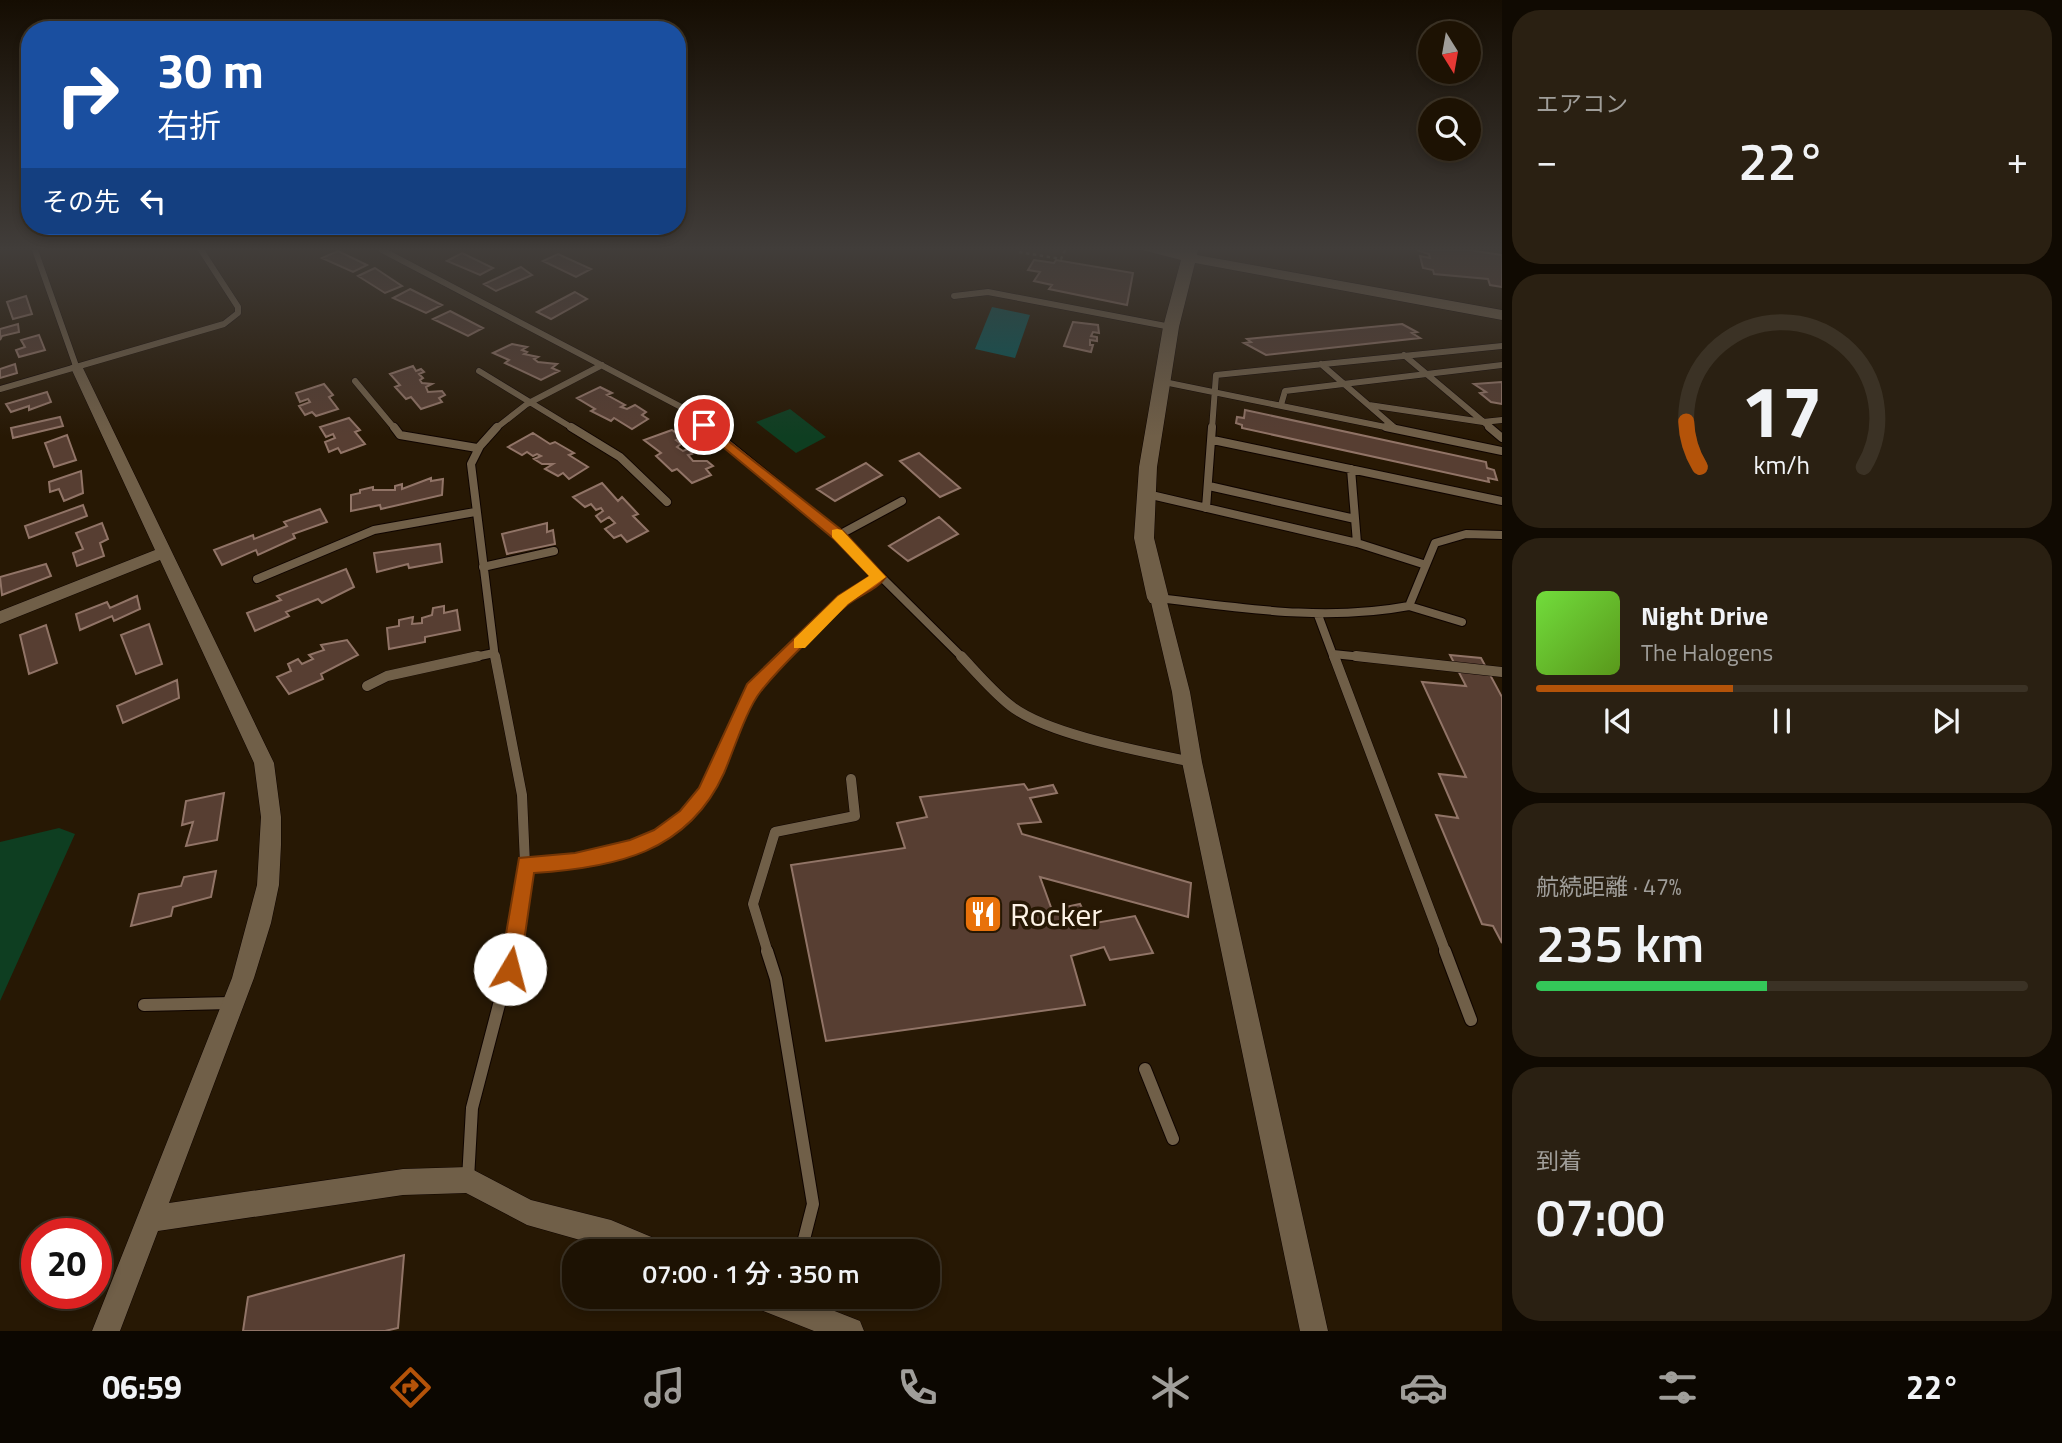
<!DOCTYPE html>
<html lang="ja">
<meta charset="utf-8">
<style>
:root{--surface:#1d1203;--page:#2a2012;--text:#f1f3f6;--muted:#a09e9a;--line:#3b3225;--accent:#b45309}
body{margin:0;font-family:"Titillium Web","Noto Sans JP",sans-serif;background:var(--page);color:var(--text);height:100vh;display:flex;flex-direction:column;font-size:26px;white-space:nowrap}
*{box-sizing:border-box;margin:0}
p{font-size:23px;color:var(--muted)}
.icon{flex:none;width:38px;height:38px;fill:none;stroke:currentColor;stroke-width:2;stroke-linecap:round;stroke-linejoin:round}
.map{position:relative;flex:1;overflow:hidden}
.drawer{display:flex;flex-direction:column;gap:10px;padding:10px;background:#100a02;width:560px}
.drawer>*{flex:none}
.banner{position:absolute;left:21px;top:21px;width:665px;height:214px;border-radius:28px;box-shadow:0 4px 10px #0003,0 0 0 2px var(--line);background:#1a4fa0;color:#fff;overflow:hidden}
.needle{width:46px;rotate:169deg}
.tools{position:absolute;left:1418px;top:21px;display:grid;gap:14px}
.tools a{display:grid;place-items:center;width:63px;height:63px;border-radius:50%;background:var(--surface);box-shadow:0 4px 10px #0003,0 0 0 2px var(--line);font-size:35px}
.speed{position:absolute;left:21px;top:1218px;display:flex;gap:14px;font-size:35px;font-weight:700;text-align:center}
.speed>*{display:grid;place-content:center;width:91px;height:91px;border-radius:50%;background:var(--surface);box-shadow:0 4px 10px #0003,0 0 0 2px var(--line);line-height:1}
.speed .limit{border:10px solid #d22;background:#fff;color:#111}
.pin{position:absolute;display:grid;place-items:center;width:60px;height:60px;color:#fff;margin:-30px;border:4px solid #fff;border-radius:50%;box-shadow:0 2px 7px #0007}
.me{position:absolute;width:77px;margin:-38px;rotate:8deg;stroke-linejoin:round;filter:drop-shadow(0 0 5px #0008)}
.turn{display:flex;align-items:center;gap:24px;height:147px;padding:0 21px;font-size:32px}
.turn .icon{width:91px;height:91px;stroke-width:2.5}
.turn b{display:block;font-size:49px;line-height:60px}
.then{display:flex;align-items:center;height:66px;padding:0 21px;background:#0003;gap:14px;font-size:26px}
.big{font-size:52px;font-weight:600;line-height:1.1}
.drawer .widget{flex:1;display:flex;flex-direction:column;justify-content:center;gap:10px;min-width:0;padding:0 24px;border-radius:28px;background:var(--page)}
.drawer .dial{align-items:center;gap:0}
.dial svg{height:182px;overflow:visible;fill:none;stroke:var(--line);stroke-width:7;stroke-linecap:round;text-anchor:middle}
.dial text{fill:var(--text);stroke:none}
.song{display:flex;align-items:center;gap:21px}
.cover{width:84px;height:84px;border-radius:10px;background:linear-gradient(135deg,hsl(100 70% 55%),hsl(90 70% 35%))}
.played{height:7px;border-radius:4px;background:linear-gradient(90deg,var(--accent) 40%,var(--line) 40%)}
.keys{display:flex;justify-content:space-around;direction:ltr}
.heat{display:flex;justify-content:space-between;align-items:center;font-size:38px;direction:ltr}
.charge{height:10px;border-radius:5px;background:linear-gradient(90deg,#34c759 47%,var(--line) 0)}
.trip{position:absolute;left:562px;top:1239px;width:378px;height:70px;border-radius:28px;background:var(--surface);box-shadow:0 4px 10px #0003,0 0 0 2px var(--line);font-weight:600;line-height:70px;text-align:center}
.menu{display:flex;height:112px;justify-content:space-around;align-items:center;background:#0c0701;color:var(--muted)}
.menu .icon{width:49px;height:49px}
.menu .on{color:var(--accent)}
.menu b{font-size:32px;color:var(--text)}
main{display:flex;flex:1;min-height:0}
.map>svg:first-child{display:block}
</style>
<main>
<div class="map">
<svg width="1502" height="1331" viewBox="0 0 1502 1331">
<rect width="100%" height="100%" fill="#271804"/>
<path fill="#0e3e21" d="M790,409l36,28 -30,16 -40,-31z
M59,828l16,6 -75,167v-159z"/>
<path fill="#04595a" d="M992,307l38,8 -15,43 -40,-9z"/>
<path fill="#573e32" stroke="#917467" stroke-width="2" d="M1417,250h52l33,5v32l-12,-2 -2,-6 -54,-5 -1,-4 -10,-2 -3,-12 10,2 -1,-4z
M338,251l29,14 -14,7 -31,-14z
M462,253l31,15 -13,7 -33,-14z
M558,254l33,15 -15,8 -33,-16z
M1034,260l20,3 2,-3 77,13 -6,32 -78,-16 3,-4 -18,-4 6,-9 -12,-2z
M521,267l11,8 -36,16 -12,-7z
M375,268l27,18 -17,7 -27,-17z
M410,289l32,16 -16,8 -33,-15z
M575,292l12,7 -36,20 -14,-7z
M26,296l6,18 -19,5 -6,-17z
M450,311l33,17 -15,8 -35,-17z
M1073,322l25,3 1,8 -6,-1 -2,4 6,1v4l-7,-1v5h3l-2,7 -27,-6z
M18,324l1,8 -17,4 -2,4v-11z
M1402,324l15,8 -5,1 8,5 -154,17 -22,-12 7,-1 -4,-3z
M39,335l6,15 -26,7 -3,-7 9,-3 -4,-7z
M512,344l15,3 -5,3 5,2 -3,2 14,3 -4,2 4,3 19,2 -5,4 7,3 -18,9 -36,-17 4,-3 -16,-7z
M15,364l2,9 -17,5v-9z
M413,366l3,5 5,-2 3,3 -5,2 4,4 -3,2 2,3 10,1 -6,3 2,5 14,-1 3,4 -6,3 3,4 -21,7 -10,-12 -5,2 -11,-12 5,-2 -10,-11z
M1502,382v22l-11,-2 -11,-9 6,-1 -12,-8z
M324,384l9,11 -4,2 9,12 -22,7 -4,-4 -7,3 -6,-9 11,-4 -2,-3 -8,3 -4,-9z
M600,387l12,6 -5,2 18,10 -4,2 6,2 8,-4 11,7 -4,3 6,4 -16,10 -18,-11 -3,3 -20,-10 4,-2 -18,-11z
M47,392l4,10 -22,8v-4l-18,6 -5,-8z
M1245,410l241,52 1,6 7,2 3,10 -9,-2 1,4 -247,-54v-3l-6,-2 1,-6 7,1z
M60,417l3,9 -50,12 -2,-10z
M349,418l11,12 -5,2 10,12 -24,9 -3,-5 -9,4 -4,-10 10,-4 -2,-4 -7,3 -6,-10z
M672,430l9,7 -5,3 5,4 -4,3 6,4 5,-2 4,5 -4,1 5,6h14l6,5 -7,3 5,6 -19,8 -15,-14 -5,2 -16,-15 5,-3 -17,-13z
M533,433l17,11 5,-2 19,11 -5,2 19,12 -19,12 -6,-6 -5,3 -13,-7 8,-5h-11l-8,-5 7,-3 -4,-2 -4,2 -6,-4 -5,3 -14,-8z
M67,435l9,25 -22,7 -9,-24z
M919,453l41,35 -20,9 -40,-36z
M866,463l16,12 -47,26 -18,-12z
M81,471l2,22 -19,8 -5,-12 -9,3 -1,-10z
M431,478v3l12,-2 -1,16 -61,14 -1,-4 -29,6v-16l9,-2v-3l13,-3v3h22v-4l7,-2v5z
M602,483l16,18 4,-4 16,17 -5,2 15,15 -21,11 -6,-7 -7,3 -9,-9 10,-6 -6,-6 -8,5 -5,-6 7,-5 -2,-3 -5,2 -5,-6 -6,3 -12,-10z
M83,505l4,11 -58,22 -4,-12z
M320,509l7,13 -34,12 2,4 -37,17 -2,-5 -34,15 -8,-15 39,-15 1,4 33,-13 -3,-4z
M939,517l19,17 -50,27 -19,-15z
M102,523l6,16 -8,4 4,13 -27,10 -4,-13 10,-4 -7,-16z
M547,523v9l6,-2 2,14 -48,10 -5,-20z
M440,544l2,18 -33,6 -1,-4 -31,8 -3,-19z
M46,564l5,12 -49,19 -2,-18z
M346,569l8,18 -32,16 -4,-4 -32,13 3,4 -34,15 -8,-18 34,-13 -4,-4z
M137,596l3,13 -26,12 -2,-5 -32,14 -4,-16 31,-12 3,6z
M444,606v7l13,-3 3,20 -35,7v5l-36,7 -2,-21 12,-2v-6l14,-3 -1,7 10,-1v-5l10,-3 1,-7z
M149,624l13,40 -26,10 -15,-39z
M46,625l11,38 -28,11 -9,-39z
M347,640l11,15 -37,19 2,5 -34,15 -12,-17 14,-6 -3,-7 10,-5 4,5 11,-5 -4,-4 15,-5 -3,-5z
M1450,655l31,3 21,39v246l-9,-17 -11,-2 -46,-109 22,3 -19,-44 27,3 -44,-95 44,4z
M177,680l2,18 -56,25 -6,-17z
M1024,784l4,6 25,-5 4,8 -27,5 11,24 -23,2 4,10 169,49 -3,34 -148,-40 12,33 28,-6 10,20 45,-8 18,37 -43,7 -6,-13 -33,9 14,49 -259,36 -35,-176 114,-17 -8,-25 30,-6 -7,-20z
M224,793l-7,47 -31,6 7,-24 -11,3 4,-24z
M216,871l-5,26 -38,10 -2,9 -40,10 8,-32 42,-8 3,-9z
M404,1255l-6,73 -13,3h-142l5,-34z"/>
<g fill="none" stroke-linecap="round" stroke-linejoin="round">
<g stroke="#0f0400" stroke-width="7">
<path id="service-far3" d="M35,250l41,116
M382,250l301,158 26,21
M954,296l34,-4 183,35
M1404,355l88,74
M1321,364l74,64
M479,371l95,58
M355,381l40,48
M1164,382l231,47
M0,389l224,-65 14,-11v-6l-37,-57
M1281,405l4,-14 217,-26
M1369,405l114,17 19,-2
M495,429l32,-25 75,-39
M1212,429l4,-54 286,-29"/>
</g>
<g stroke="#0f0400" stroke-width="10">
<path id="service-far2" d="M394,427l6,8 77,13
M571,427l49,30 47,45
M707,427l132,108 124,123
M1386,427l116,24
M1489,427l13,11
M1213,440l289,61
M1351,469l6,74
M1209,486l146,33
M1147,494l210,49 69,22
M1206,508l6,-81
M839,535l63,-34
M483,567l71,-16
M257,579l117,-49 101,-18
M1158,598c84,10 166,24 251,8l26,-63 31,-9 36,1
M1409,606l53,16
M1318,615l16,43
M1333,654l39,4
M470,658l24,-5
M495,658l-24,-194 9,-18 17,-19
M784,658l59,-58 36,-23"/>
</g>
<g stroke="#0f0400" stroke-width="11">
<path id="service-far1" d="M495,656l27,139 3,69 -13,89
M961,656c16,17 32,36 50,50 37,29 134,46 181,56
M1334,656l112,297
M1356,656l146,16
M367,686l20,-10 91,-20
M525,864c63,-3 145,-11 181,-71 20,-32 27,-71 46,-102 8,-13 23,-24 34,-35
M768,953l-15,-49 22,-72 80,-16 -4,-37"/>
</g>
<g stroke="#0f0400" stroke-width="14">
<path id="service" d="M767,951l9,28 37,225 -12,47
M1445,951l26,69
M144,1005l87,-2
M1145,1069l28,70
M468,1179l4,-71 41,-157"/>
</g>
<g stroke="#0f0400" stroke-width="1">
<path id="minor" d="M76,362l6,4 192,397 7,54v28l-2,40 -8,38 -17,55 -85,225 234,-34 65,-2 63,33 80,20 50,21 4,10h-46l-92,-26 -61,-32 -63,2 -245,36 -38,100h-28l140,-353 25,-93 4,-68 -7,-54 -94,-203 -160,64v-13l155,-61 -85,-184z
M1158,592l8,6 24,94 12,70 126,569h-28l-118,-569 -10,-70 -22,-94z
M749,1297h50l61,24 4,10h-50l-61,-24z"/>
</g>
<g stroke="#0f0400" stroke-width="1">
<path id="tertiary" d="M1142,250h56l-1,5 305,55v10l-307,-57 -16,64 -22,140 -3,71 15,60 -3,5h-16l-3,-5 -13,-60 5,-71 24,-140 18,-67z"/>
</g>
<path stroke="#746755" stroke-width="2.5" stroke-dasharray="3.5 3.5" stroke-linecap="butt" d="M1019,252l42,7 4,-9"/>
<use href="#service-far3" stroke="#705f48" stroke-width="6"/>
<use href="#service-far2" stroke="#705f48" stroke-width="8"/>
<use href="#service-far1" stroke="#705f48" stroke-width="10"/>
<use href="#service" stroke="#705f48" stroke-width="12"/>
<use href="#minor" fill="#705f48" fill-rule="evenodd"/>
<use href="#tertiary" fill="#705f48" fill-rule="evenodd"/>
</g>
<linearGradient id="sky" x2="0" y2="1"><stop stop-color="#150d02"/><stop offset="0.57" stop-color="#413d3a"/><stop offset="1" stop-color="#413d3a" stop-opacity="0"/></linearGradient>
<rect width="1502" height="437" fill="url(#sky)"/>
<path fill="#b45309" stroke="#753606" stroke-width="2" d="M704,422l140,110 42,45c-9,13 -27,18 -39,28 -25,21 -66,61 -86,86 -15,19 -27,59 -37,82 -36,80 -110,95 -190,100l-14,96 -3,7 -7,3 -7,-3 -3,-7 19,-111 56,-5 55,-13 24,-10 26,-19 19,-23 48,-104 91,-88 32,-20 -36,-37 -134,-111v-5z"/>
<path fill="#f59e0b" d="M837,529l5,1 44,47 -38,27 -43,44h-11v-9l44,-43 31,-20 -37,-39v-7z"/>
<defs>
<g id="restaurant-square" transform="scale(2.0125)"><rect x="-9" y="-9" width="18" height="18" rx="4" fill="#e8710a" stroke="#271804"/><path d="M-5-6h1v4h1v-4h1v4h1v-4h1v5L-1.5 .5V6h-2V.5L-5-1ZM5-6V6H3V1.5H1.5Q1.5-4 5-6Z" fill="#fff"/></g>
</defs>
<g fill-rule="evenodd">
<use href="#restaurant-square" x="983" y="914"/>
</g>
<g text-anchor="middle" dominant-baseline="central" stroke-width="7" stroke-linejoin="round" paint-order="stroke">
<g font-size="32" fill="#fdf3e6" stroke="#271804" text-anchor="start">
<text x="1010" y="914">Rocker</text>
</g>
</g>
</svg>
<div class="tools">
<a><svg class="needle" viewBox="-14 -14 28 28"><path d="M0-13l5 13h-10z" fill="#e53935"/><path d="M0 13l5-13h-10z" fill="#a09e9a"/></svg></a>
<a><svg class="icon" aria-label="search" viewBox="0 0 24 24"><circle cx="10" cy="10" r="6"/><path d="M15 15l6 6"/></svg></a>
</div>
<div class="speed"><div class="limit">20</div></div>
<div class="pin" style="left:704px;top:425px;background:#d93025"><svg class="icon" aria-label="arrive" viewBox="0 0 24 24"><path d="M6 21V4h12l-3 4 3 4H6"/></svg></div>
<svg class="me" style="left:510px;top:969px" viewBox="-20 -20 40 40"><circle r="19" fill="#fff"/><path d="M0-13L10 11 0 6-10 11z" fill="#b45309"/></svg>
<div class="trip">07:00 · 1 分 · 350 m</div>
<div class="banner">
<div class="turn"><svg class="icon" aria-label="right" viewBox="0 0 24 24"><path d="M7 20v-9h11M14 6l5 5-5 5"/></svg><div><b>30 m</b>右折</div></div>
<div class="then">その先<svg class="icon" aria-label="left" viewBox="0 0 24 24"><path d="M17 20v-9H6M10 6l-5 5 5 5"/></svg></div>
</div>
</div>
<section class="drawer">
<div class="widget"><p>エアコン</p>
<div class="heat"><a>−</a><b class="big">22°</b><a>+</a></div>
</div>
<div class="widget dial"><svg viewBox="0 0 100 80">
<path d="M14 69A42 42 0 1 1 86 69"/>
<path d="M14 69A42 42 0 0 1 8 49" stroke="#b45309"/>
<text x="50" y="56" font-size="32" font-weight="700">17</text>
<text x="50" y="72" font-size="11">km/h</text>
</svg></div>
<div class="widget">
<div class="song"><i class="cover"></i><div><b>Night Drive</b><p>The Halogens</p></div></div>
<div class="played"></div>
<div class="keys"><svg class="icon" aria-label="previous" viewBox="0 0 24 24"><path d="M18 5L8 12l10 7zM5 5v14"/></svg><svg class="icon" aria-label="pause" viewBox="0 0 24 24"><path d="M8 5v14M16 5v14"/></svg><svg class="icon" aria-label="next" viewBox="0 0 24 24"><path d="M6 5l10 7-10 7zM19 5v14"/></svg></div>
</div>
<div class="widget"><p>航続距離 · 47%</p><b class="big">235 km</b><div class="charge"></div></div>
<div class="widget"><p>到着</p><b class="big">07:00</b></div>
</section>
</main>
<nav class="menu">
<b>06:59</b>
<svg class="icon on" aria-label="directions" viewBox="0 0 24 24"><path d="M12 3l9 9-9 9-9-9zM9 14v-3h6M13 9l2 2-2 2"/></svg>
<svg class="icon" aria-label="music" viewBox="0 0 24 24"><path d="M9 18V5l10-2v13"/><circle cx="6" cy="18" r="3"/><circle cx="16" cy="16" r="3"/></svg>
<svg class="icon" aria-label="phone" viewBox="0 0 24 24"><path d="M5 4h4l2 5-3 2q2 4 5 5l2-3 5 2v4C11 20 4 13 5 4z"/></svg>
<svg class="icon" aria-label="climate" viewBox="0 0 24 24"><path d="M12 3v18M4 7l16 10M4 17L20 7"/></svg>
<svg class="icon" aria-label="car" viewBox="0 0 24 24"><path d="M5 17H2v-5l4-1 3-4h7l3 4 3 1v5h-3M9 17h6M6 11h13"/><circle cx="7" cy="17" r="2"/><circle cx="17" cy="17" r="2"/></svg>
<svg class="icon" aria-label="filters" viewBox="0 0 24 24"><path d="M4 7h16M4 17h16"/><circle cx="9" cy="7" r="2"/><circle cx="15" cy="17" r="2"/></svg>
<b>22°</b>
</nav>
